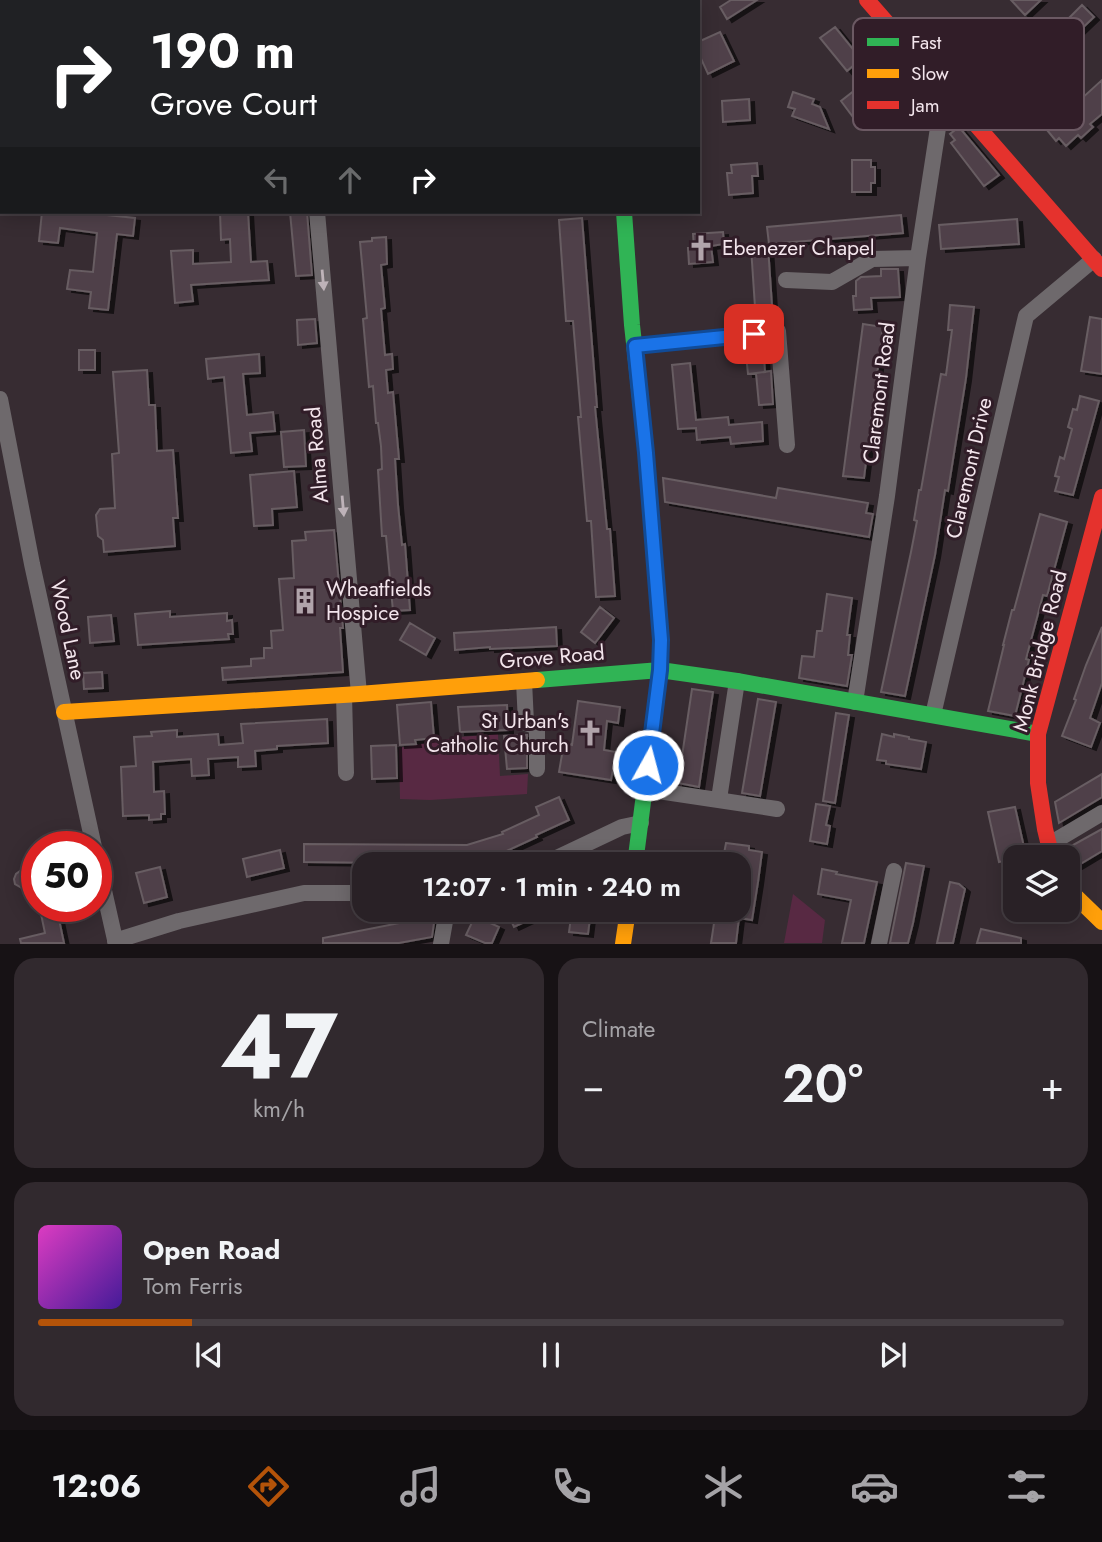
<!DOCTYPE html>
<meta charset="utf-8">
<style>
:root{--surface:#292126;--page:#31292e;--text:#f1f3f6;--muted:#a5a3a7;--line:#453e43;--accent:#b45309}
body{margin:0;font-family:Jost,sans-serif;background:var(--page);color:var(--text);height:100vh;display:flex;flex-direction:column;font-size:26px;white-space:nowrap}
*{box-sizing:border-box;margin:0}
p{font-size:23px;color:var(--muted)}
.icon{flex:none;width:38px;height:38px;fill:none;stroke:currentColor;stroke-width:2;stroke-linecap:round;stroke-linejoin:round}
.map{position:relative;height:944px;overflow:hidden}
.panel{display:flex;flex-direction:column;gap:14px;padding:14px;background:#171215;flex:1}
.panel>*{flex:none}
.guide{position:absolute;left:0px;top:0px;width:700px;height:214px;box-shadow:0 4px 18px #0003,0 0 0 2px var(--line);background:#202124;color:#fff;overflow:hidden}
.fabs{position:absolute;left:1003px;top:845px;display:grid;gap:14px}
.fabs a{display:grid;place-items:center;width:77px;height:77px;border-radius:14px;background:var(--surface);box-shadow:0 4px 18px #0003,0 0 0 2px var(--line);font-size:35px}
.speed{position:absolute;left:21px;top:831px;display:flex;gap:14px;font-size:35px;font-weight:700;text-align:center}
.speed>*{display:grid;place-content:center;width:91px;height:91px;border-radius:50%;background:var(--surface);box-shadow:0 4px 18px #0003,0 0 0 2px var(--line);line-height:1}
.speed .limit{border:10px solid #d22;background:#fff;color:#111}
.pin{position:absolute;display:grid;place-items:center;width:60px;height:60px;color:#fff;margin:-30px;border-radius:14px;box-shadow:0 4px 10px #0006}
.me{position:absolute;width:77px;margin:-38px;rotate:7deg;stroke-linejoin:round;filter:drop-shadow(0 0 5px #0008)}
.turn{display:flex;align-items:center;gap:24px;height:147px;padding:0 35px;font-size:32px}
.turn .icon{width:91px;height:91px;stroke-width:2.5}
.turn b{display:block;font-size:49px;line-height:60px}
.lanes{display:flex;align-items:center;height:66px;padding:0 35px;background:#0003;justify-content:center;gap:35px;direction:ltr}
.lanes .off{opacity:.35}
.big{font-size:52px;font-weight:600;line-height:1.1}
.panel .card{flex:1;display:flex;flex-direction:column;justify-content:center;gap:10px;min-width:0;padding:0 24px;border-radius:21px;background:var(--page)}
.panel .dial{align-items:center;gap:0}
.dial b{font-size:91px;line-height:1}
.song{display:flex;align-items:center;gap:21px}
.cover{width:84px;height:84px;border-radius:10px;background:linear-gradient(135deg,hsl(310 70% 55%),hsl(260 70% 35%))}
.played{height:7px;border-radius:4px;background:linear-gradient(90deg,var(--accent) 15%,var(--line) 15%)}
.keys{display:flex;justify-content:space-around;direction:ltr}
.heat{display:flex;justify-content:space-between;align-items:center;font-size:38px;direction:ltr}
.panel .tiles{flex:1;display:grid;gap:14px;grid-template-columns:1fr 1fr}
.card:last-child{grid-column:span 2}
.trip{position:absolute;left:352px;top:852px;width:399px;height:70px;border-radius:21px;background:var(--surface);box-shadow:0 4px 18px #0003,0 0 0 2px var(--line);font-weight:600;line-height:70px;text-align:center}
.dock{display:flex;height:112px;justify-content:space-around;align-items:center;background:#100d0f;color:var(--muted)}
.dock .icon{width:49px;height:49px}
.dock .selected{color:var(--accent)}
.dock b{font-size:32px;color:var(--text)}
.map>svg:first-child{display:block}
</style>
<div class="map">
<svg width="1102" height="944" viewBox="0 0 1102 944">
<defs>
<filter id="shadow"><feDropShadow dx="5" dy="3" stdDeviation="0" flood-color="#0009"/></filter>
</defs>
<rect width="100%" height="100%" fill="#372c32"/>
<path fill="#582943" d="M498,734l2,42 28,-2 -1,20 -97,6 -30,-1 -1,-51 60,-11z
M793,894l32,26 -3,23h-38z"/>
<path fill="#504049" stroke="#675d62" stroke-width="2" filter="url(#shadow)" d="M731,0h26l-30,19 -7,-12z
M1011,0h30l-16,15z
M1082,5l12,12 -22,21 4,4 -15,14 -20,-22 15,-14 5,6z
M835,27l26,32 -14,12 -27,-33z
M720,32l14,29 -26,13 -10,-22v-10z
M1102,80v34l-12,10 3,3 -12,11 -3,-3 -12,11 -7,-8 -3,3 -9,-11z
M864,83l12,16 -23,18 -12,-16z
M793,92l21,7 -2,5 8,3 9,22 -37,-13 3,-7 -7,-2z
M749,99l1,21 -27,2 -1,-21z
M959,127l40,48 -15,11 -33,-43 4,-3 -5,-6z
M852,160h19v7h4v16h-4v9h-19z
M757,163l1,13h-6l1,17 -24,2 -2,-22h5l-1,-8z
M42,212h36l57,6 -2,18 -16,-2 -9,76 -19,-2 2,-16 -24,-3 3,-19 23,2 4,-39 -37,-5 -2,15 -19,-2z
M220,212h28l3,50 16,-1 2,19 -78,5 2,16 -18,2 -4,-52 22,-1v14l38,-2 -1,-23 -9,1z
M290,212h17l5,63 -16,1z
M901,215l2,18 -134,11 -2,-17z
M582,218l15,189h-2l12,122h3l5,67 -19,1 -5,-76h-4l-9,-104h3l-8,-96h-7l-7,-101z
M1017,219l2,25 -78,5 -2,-24z
M723,232l1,12 -13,2 2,16 -24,2 -1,-16h6l-1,-14z
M386,237l1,27 -6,1 4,43 -4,1 4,46 7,-1 1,15 -7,1 2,23 5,-1 6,67h-4l3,46 4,40 3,-1 5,66 -17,1 -7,-75h-4l-4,-66 4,-1 -1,-23 -3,-23h-2l-3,-37 -4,1 -6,-68 4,-1 -7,-76 12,-1v-3z
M768,246l5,75 -17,1 -5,-75z
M881,269h17l2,28 -29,1 1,11 -18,1 -1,-14h3v-15l5,-4 20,-1z
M950,305l24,2 -8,71 -18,113 -3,-1 -10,65 -30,141 -24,-4 30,-140 6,-31 -3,-1 5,-30h2l20,-116 5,1 6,-45h-4z
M1090,317l12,2v55l-21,-3z
M315,319l2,24 -19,2 -1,-25z
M863,324l20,3 -19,151 -21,-2z
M763,343l2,29 -17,2 -3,-29z
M79,350h16v20h-16z
M259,354l1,19 -17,1 4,41 26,-3 2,19 -25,2 2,18 -21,2 -7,-76 -16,2 -2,-20z
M690,363l6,57 32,-3 1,8 33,-3 1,19 -32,3 -1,-7 -33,3 -1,-12 -18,1 -6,-64z
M147,370l2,35h6l2,46 16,-1 5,68h-5l2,28 -71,6 -1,-12 -5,-4 -2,-21 4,-6 15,-1 -3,-54 7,-1 -6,-81z
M771,371l2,33 -14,1 -3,-32z
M1080,396l19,5 -26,94 -18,-4 4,-14 -4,-1 5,-19 4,2 8,-30 -4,-2 5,-18 4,1z
M304,430l2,36 -22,1 -3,-35z
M294,471l3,36 -25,2 1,16 -19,1 -4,-51z
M663,478l113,20 2,-10 90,15 -2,10 7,1 -4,23 -204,-35z
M1040,514l27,8 -20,74 -4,-1 -17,64 3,1 -14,56 -27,-5 16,-66h-1l9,-35h2z
M334,530l9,98h-3l3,44 -120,8 -1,-12 29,-2v-7l13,-1v-10h8l-1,-17 12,-1 -4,-51 15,-1 -2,-37 14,-1 -1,-8z
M827,594l25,4 -5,37h3l-2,20h4l-5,31 -48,-8 3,-22 12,1 3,-26h5z
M600,607l14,11 -19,25 -14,-11z
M170,611v6l57,-4v8l5,-1 1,14h-5l1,5 -91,6 -3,-31z
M111,615l3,26 -24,2 -2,-26z
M410,623l25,15 -9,17 -26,-15z
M556,627l1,19 -67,3v-2l-35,3 -1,-17z
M1102,627v56l-12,35 10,5 -9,24 -29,-11 14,-36 -2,-1 12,-34z
M102,672l1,16 -19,1 -1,-16z
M692,689l21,3 -14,95 -21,-4z
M758,699l18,3 -16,94 -18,-3z
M578,701l42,6 -2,16 -11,-2 -3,29 12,2 -5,28 -52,-8 5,-29 8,2z
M431,702l3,36 -19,2 1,4 -16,1 -3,-40z
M507,705l1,25 -48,2 -2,-25z
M836,713l13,2 -14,88 -12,-2z
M327,719l1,24 -51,3v3l-22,2 1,15 -18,1v-10l-30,2 1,16 -17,1 -1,-17 -38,3 1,30 10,-1 1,23h-4v5l-12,1v-5l-26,1 -2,-49 15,-1 -2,-29 18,-1 -1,-4 26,-2v7l41,-3 1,11 24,-2 -2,-19z
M882,734l12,3v-3l15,3v2l17,3 -5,27 -35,-5v-3l-9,-1z
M527,735v33l-20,1 -3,-33z
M396,745l1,33 -25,1 -1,-33z
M1102,774v23l-43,26 -4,-21z
M559,797l10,23 -33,15 1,2 -39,18 -27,9 -167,-2v-18l163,1 36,-11 -1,-2 37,-17 -3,-8z
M816,804l14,2 -4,19 4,1 -3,18 -17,-3z
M1015,807l11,49 -27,6 -11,-50z
M1102,829v22l-30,18 -4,-11 -2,-1 -2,-7z
M726,843l23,3v4l13,2 -4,30 -6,38 -13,-2 -3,25h-25l5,-33h22v-46h-16z
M280,850l4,18 -37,9 -4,-18z
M37,863v30l-8,-1 -14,-8 -1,-5 2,-5 11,-8z
M906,863l18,3 -11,57 -5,20h-18z
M160,867l7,30 -23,6 -8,-30z
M822,869l15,3 -1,2 41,8 -13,61h-22l9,-43 -33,-6z
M950,882l9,2 6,5 -3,13 -9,41h-16z
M57,910l7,33h-43l-1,-4 25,-6 -4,-19z
M506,910h44l-36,17z
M572,910h19l-3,24 -19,-2z
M435,916l-3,21 -33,6h-76v-5z
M475,916l24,11 -7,16h-7l-19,-8z
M981,929l40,9v5h-44z"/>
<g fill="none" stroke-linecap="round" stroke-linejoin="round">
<path stroke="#6e696c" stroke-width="16" d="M299,0v2
M317,212l42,482
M786,280l46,2 40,-23 46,-1
M635,346l143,-15 9,114
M0,399l32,165 62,283
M524,681l2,42 11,4v42
M344,695l2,78
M855,702l32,-206 31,-238 26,-169
M933,715l93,-399 68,-57
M645,789l132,20
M719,799l18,-118
M1048,845l54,-32
M96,855l20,89
M544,864l78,-37 19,-4
M115,941l64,-20 125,-28h60
M441,944l6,-34
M879,944l15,-73"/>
<path stroke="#30b455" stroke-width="16" d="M624,212l8,113 14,128 15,187 -1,30 -25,194
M537,680l123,-10 77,11 301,53"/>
<path stroke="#ff9f0a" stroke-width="16" d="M64,712l295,-18 178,-14
M1068,889l34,33
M623,944l5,-34"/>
<path stroke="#e5322d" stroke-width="16" d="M608,0v2
M867,0l235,269
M1052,858l-7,-29 -7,-46v-49l64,-237"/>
</g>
<defs><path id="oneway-solid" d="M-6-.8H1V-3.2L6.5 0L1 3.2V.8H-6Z" transform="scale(1.75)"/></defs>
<g fill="#beb3b9">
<use href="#oneway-solid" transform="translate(323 280) rotate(85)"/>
<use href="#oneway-solid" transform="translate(343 506) rotate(85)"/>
</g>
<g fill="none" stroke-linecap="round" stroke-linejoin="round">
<g stroke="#114b97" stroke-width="18">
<path id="route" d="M648,765l12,-95 1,-30 -15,-187 -11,-107 119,-12"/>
</g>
<use href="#route" stroke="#1a73e8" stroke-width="12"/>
</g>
<defs>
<g id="church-bare" transform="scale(2.1)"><path d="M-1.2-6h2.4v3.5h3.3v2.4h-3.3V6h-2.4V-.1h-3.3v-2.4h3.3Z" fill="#b1a4ab" stroke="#311d28" stroke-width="2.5" paint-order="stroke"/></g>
<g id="building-bare" transform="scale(2.1)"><path d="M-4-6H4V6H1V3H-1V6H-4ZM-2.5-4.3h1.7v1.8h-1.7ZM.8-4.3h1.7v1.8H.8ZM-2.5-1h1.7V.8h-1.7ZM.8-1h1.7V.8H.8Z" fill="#b1a4ab" stroke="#311d28" stroke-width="2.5" paint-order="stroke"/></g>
</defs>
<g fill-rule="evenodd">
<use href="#church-bare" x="701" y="248"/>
<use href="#building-bare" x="305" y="601"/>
<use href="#church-bare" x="590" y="733"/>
</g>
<g text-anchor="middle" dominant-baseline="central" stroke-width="6" stroke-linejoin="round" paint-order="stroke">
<g font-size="21" fill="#f3e5ec" stroke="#311d28" text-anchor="start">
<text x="722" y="248">Ebenezer Chapel</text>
<text x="326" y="589">Wheatfields<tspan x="326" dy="24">Hospice</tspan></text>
<text x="569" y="721" text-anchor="end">St Urban's<tspan x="569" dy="24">Catholic Church</tspan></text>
</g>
<g font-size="21" fill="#f3e5ec" stroke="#311d28">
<text transform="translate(879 393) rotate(-83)">Claremont Road</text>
<text transform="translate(317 455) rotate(-95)">Alma Road</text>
<text transform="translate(969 468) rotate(-77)">Claremont Drive</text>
<text transform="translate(68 630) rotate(78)">Wood Lane</text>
<text transform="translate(1040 651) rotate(-76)">Monk Bridge Road</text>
<text transform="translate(552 657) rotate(-5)">Grove Road</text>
</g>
</g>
<rect x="853" y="18" width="231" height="112" rx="10" fill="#311d28" stroke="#6b5963" stroke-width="2"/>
<rect x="867" y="38" width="32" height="8" fill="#30b455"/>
<rect x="867" y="69" width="32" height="9" fill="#ff9f0a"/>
<rect x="867" y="101" width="32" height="8" fill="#e5322d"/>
<g font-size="19" fill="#f3e5ec">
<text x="911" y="49">Fast</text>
<text x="911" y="80">Slow</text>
<text x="911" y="112">Jam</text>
</g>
</svg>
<div class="fabs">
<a><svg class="icon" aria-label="layers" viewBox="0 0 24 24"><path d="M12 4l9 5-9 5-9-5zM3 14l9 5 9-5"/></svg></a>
</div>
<div class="speed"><div class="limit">50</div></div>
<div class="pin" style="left:754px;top:334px;background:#d93025"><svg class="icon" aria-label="arrive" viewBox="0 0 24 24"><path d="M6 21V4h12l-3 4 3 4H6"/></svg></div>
<svg class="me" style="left:648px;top:765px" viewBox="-20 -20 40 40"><circle r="17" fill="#1a73e8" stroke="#fff" stroke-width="3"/><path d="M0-11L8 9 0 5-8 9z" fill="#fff"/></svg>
<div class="trip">12:07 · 1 min · 240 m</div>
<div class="guide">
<div class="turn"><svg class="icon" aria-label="right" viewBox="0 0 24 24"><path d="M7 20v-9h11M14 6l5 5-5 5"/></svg><div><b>190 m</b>Grove Court</div></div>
<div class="lanes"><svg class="icon off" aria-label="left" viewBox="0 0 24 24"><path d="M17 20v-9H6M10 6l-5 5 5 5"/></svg><svg class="icon off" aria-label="ahead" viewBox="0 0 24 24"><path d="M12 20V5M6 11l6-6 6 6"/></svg><svg class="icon" aria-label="right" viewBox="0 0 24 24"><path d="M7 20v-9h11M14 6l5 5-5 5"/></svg></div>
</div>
</div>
<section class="panel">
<div class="tiles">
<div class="card dial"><b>47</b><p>km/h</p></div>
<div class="card"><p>Climate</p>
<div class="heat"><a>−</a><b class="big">20°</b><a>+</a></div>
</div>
<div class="card">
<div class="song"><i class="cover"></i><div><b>Open Road</b><p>Tom Ferris</p></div></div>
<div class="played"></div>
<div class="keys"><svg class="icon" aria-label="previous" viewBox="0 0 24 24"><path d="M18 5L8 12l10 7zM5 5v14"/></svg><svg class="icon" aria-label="pause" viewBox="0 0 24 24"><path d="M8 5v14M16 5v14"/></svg><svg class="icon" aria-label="next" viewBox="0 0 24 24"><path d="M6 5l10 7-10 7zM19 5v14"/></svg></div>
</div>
</div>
</section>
<nav class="dock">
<b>12:06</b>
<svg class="icon selected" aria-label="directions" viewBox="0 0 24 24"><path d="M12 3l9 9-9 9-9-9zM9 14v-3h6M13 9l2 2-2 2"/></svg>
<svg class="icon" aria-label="music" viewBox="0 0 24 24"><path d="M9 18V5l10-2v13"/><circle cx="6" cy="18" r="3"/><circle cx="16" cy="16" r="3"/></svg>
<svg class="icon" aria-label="phone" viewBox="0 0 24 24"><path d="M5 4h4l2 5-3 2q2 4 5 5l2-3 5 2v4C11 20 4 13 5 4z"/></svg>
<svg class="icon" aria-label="climate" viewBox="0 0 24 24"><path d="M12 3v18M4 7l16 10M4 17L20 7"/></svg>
<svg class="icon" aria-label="car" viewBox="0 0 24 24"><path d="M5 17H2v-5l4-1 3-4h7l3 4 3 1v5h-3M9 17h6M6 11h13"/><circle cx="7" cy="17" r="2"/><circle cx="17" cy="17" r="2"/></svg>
<svg class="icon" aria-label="filters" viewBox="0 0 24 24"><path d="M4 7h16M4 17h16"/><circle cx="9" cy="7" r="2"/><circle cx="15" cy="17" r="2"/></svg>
</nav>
